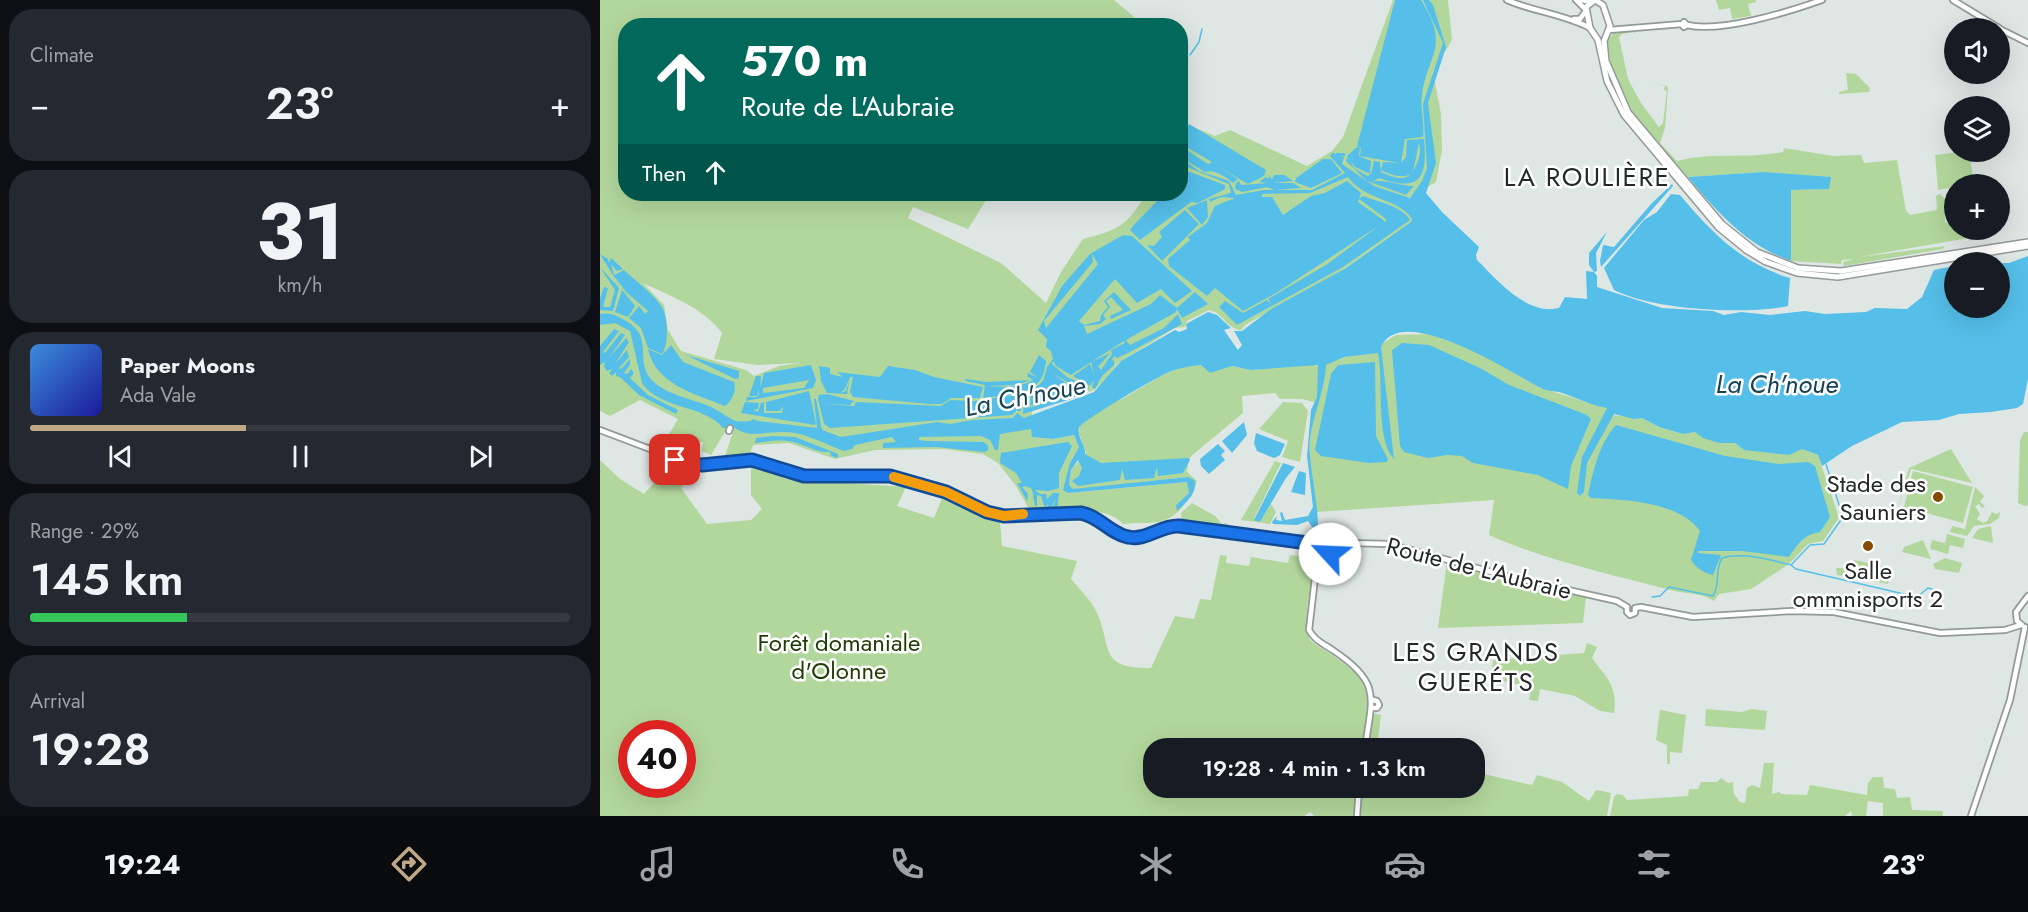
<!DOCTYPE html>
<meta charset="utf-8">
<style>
:root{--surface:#171b24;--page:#242831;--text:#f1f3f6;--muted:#9ea1a6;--line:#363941;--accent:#c0a887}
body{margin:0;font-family:Jost,sans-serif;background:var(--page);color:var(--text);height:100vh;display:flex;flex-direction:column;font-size:22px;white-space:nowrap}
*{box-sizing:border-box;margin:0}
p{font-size:20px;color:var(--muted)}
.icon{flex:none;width:33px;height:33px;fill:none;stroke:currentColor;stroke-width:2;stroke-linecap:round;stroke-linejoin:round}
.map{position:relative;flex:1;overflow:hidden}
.drawer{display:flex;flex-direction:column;gap:9px;padding:9px;background:#0d0f14;width:600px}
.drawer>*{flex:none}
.guide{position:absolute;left:18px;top:18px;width:570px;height:183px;border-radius:24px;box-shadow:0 6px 24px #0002;background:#00695c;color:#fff;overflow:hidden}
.buttons{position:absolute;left:1344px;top:18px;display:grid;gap:12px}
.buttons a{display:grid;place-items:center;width:66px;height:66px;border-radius:50%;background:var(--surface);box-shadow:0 6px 24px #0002;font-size:30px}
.speed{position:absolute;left:18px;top:720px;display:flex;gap:12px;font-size:30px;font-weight:700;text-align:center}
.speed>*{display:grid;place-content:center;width:78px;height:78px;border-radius:50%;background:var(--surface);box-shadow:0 6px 24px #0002;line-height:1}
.speed .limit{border:9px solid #d22;background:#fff;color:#111}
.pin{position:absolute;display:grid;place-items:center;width:51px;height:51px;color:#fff;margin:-26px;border-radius:12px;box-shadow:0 3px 9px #0006}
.me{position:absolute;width:66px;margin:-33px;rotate:295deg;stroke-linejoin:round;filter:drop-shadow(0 0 4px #0008)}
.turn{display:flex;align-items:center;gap:21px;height:126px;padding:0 24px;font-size:27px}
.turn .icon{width:78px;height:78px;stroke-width:2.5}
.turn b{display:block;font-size:42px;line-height:51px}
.then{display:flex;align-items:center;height:57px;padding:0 24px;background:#0003;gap:12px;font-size:22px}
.big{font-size:45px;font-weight:600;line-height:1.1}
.drawer .tile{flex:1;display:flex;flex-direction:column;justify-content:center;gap:9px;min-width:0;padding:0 21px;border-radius:24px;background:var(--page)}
.drawer .dial{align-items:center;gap:0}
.dial b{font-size:78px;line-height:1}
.song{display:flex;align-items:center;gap:18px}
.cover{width:72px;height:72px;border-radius:9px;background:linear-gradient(135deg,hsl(210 70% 55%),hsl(240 70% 35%))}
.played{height:6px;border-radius:3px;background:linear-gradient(90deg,var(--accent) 40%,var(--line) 40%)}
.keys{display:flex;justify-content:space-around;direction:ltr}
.heat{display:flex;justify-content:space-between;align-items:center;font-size:33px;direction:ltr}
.charge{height:9px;border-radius:4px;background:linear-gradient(90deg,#34c759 29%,var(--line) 0)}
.trip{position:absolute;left:543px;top:738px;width:342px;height:60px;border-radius:24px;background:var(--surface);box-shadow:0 6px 24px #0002;font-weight:600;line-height:60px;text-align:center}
.menu{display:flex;height:96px;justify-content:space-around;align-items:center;background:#090b0e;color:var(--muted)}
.menu .icon{width:42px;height:42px}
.menu .current{color:var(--accent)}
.menu b{font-size:27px;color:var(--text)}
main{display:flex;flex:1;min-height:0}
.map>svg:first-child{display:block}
</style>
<main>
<section class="drawer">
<div class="tile"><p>Climate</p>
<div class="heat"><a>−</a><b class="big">23°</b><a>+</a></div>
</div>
<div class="tile dial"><b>31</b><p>km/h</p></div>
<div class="tile">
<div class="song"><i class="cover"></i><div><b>Paper Moons</b><p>Ada Vale</p></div></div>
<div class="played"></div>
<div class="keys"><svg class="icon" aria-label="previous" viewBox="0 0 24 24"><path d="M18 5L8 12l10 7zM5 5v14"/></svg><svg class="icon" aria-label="pause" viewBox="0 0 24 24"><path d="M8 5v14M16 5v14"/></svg><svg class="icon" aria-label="next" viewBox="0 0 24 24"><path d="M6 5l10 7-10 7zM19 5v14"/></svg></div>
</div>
<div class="tile"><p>Range · 29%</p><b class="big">145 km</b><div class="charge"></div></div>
<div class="tile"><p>Arrival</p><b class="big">19:28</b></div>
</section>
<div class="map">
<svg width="1428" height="816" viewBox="0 0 1428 816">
<rect width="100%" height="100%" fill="#dfe7e5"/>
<path fill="#b2d79c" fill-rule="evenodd" d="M0,0h514l26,22 -4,4h-510v168h364l-22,35 -55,-22 -5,11 93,45 45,40 15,-31 22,-33c35,-9 44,-13 63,-45h34l1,-72 34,14 15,-6 77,36 25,-15 11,-14 50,-137h55l4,40 -19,32 8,42 1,36 -6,32 -28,16 5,23 -69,48 -99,56 -4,5c-14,-1 -18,-17 -32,-20l-22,11 -2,6 -10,1 -57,35 -13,18 -11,9 -62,21v26l21,2 21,-4 5,12 -9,16 -2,30 120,-11 1,11 -13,12 16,-9 -4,-19 -107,12h-8l-4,-4 2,-15 15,-17 -7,-20 1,-8 30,-22 12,-4 44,-26 20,-7 14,-1 19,4 13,-3 19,4 56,-6 12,2 25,-9 33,-5 6,-9 13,-8 38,-1 47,20 60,34 65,20 5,7 31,3 17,9 24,7 12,-2 24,11h16l9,7 58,-1 16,6 21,63 -16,23 -15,3 -19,20 -38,25 -32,5 -5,7c-14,-9 -32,-7 -48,-12 -59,-16 -121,-29 -177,-54l5,-35 -177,12c-7,-35 -12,-75 1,-109l-16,-4h-22l-5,-6 -33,3 1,17 -54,45 -2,14 10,9c-5,17 -20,38 -39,41 -12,2 -23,0 -35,2 -17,-20 -68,-13 -93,-13l-14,-25 -18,-23 -15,-9 -39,-5 -69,1 -40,9 -46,-16 -36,2 -5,12 -24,2 9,-27 -7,-2 -15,25 -9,-4 1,-9 -18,1 -17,-7 10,-17 -38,-19 -30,16 -10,-5zM43,283c27,13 61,25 79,50l-8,26 44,6 42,-2 -21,3 -25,10 -8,-6 -65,-19 -13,-21 -4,-25z
M1116,0h40v2l-8,2 3,12 -19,3 -2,-11 -11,2z
M1015,32h20v2l-2,-2 -11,2 -3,3 9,42 13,24 18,24 4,-4 4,-32 -3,-1 1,-4 -14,-4 16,4 1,2 -3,40 -5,15 17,18c35,-9 69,-2 106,-9l1,-4 49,8 28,-1 3,8 33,-3 9,51 4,4 27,-5 -1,-14 4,-2 5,5v23l9,2v6l32,2 10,-2 2,3 -139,24 86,-11 -2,3 -99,17 -1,-4 11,-3 -12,1 -1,4 -50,-3v-71l38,-1 -66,-17 -75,5c-36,-38 -81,-83 -80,-138z
M1246,73l10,1 14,14 -1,4 -30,2v-2l9,-2z
M1360,152l10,5 4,27h-20v3l-16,3 -3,-35z
M683,402l19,1 6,8 -8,51 -18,-5 6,-16 -29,-12z
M1424,432h4v73l-3,1 -7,-3 2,-63z
M1351,449l21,34 -61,-14 -14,42 12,-43z
M0,460l20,19 24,15 29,-32 22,7 -14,19 26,36 44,-4 11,-11 -11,-14v-30l35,14 120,8 -9,19 37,12 9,-22 57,26 2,24 75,15 -6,18c8,10 21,22 26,34 16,37 1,55 54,55l24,-52 19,3 6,-20 11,1 9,-45 7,1 -1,7 23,3 2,-9 37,6 2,-8 27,3 2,2c-7,15 -19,68 -8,81 4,4 11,7 15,10 15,10 38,25 43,42 2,5 0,13 -1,19l13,3 -4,33h-223v40h320l1,-16 57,13 5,-10 25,7 27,19 7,-11 15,3 -4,23h-293l-4,-4 -6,4h-704zM32,734h50v50h-50z
M675,461l6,2 -27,56 6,3 11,-18 5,8 -6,12 -29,-4z
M1313,471l60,16 -10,36 -59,-16z
M1375,487l9,9 -4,6 5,4 -3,2 -3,-4 -4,2 5,8 -3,5 6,4 4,-2 5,-9 4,2 4,-2 -1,6 -9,6 -16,2 -7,10 -17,-4 2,-6 13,3z
M592,503l23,13 7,8 5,-1 1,5 -46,-6 -1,-9z
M1391,526l2,17 -21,-5 6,-9z
M1347,534l18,5 -2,9 -13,-3 -2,9 -18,-5 2,-9 13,3z
M1323,540l8,19 -29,-7 2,-5z
M1345,558l17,5 -3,10 -24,-4 -2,-5z
M1254,560l38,8 -4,16 -51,-9 -1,-7h18z
M847,562l139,35 -3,26 -145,5z
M987,643l10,4 -5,11c15,20 26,29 22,55l-14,-2 -25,-15 -35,-7 -2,12 -9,-1 2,-13 -33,-7 -7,-4 2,-16 91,-7z
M1106,709l36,3 9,-3 16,2 -2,19 -60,-4z
M1060,710l26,5 -4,38 -12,-1v12h-3v-19l-11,-5z
M1164,763h10l-2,31 7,-2 3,2 25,1 3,-10 57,10 1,-12 5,-6h10l1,11 11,1 2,9 13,-1 2,13 31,1v5h-60v-13l-15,-2 -2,15h-14l-1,-5 -6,5h-235l4,-19 3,-3 6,1 4,5 61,-4 1,-7h9l3,-7h16l4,-4 7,5 5,-1 1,12 6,8 5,1 2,-15 5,-3 8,3z"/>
<path fill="#55bfe9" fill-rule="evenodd" d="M795,0h26c30,47 6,55 1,95 -2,15 3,28 1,42l-18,2 -4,24 5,-6 1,-17 17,-1c4,41 -5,53 -45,39l-7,4c11,-4 28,4 42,4l-8,9 -39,-14 -21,-20 1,-3h2l5,10 13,8 4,-2 3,-13 6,1 1,10c18,8 29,11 36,-9 3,-8 4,-13 2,-20l-6,29c-7,8 -23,3 -32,-2l2,-8 16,1 -39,-7 1,-8 -4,-2z
M823,0h6l4,5 13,42 -18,56 8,60 -10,30 16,19 37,35 -3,8 1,5c20,20 50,56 82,48l6,-11 22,2 -1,-28 8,1 -5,-7v-12l18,-21 -11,21 1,18 -3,1 3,4v11l65,21 51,3 11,4 17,-3 29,3 35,-4 20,3 41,-2 9,-4 32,1 15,-12 12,-27 20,-4v42h46v-46h-15l24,1 19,-7v123l-5,25 -6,4 -26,4 -32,2 -20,6 -37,2 -50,24 -30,20 -4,-11 -16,-6 -13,6 -45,-5 -9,-7h-16l-16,-5 -8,-6 -12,2 -24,-7 -17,-9 -8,1 -20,-5 -27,49 -3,29 -4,4 -3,-3 5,-36 25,-49c-17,-3 -32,-11 -48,-16 -6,-1 -13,-1 -18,-4 -25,-12 -139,-88 -160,-41l13,112c-19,-20 -10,-77 -16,-106l-34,4 -18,8c-1,30 -19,60 -16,91 1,18 11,64 7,78l-9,-13 -11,4 -24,-1 -1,-2 5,-6 -1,4 6,1 -2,-8 2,-1 3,8 23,-4 5,-9 -6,-51 4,-46 6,-13 1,-32 -67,5 -19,-4 -22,7 -9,-8c-12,1 -21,3 -32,7 -12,5 -88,49 -90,56 -2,9 7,18 6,26l16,9 88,-5 1,2 -7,13 -25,3 -1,-9 -3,11 -29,2 -3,-11 -2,11 -42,6 -6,-5 7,-5 3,-8 -4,-8 -7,10 -2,15 4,4 115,-12 6,3c5,12 -9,23 -17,31l-1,-6 13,-12 -2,-11 -119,11 -5,-3 7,-27 9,-16 -5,-12 -21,4 -21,-2 -1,-8 -31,5 -2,16h-3l-5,-10 -9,-4 -62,1v3l8,1 56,1 5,3v5l-3,2 -49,-5 -53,1v-5l13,-1 -4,-5 -37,8 -3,4 -8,2c-20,-7 -39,-19 -59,-19 -22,-1 -37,8 -54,-7l-2,3h-6c-20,-24 -63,-18 -81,-45l-12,-52 -15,-8 -15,2v-11c10,-2 18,2 26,7 28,16 9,37 24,57 13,17 45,21 63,30 8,4 18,12 23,13 6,1 13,1 18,-2l3,2 60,7 -3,-29h2l6,31 19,7 96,-15 13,2 22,-4 41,-2 4,-5 7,5 70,-26 27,-31 54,-31 4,2 8,-3 -1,-5 22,-12 9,3 14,13 -7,2 14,20 4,-5 -8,-14h8l29,-22 75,-41 65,-46 1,-3c-13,-21 -47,-18 -64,-42l-38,16 -48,1v3h10l11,18 28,-19 14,-3 22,-12 14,12 -3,9 28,20v-3l-27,-20 4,-3c15,6 39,10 47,24l-67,47 -106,58 -18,-18 6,-6 18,12 24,-13 5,5 -4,-6 58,-34 54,-40 -104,68 -33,18 -28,-23 -8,8 -38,-30 -1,-7 22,-19 -2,-3 19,-14 8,-17 20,-8 -14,-1 -11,5 -1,-3 22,-6 -2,-9 -42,-17 -6,-9 18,13 30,10 7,14 28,-5h48l33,-17 -15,-17 2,-3h3l-1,4 2,-4h9v3l-6,1h5l-2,7 32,22 36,12 12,-17 5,-13 -4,-64 20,-61z
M589,124l77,46 -2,6 -16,8 -34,-20 24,15 -5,4c-6,-6 -20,-14 -28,-11l-18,-11 -1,-7 -3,3 -2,-2 2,-4 -2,2v-7l27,18 4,-2 -31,-18z
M757,147l3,1 -1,8 12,5 -1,13 -15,-7 -8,-11z
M723,159h8l11,14 -31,15 -16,-6 1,-4z
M587,171l38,14v4l-27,14 -7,-1 -51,38 -10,-10 3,-4 31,-32h16l1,-17z
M1163,172l68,5 -2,12 -38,1v71c-45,-16 -73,-48 -103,-84z
M669,175l3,5 2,-5h10l9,6 -21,2h21l8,5 -26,2 -8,-3 -25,5 -7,-3 1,-6 3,-2 2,4 27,-2 -9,-1 7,-5 3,2z
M1072,184l1,2 -72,81 -1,-6 3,-16 11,2 38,-44z
M1071,194l9,1c32,38 61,68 110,83l-2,28c-45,9 -134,4 -174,-16l-10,-22 40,-48 13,-8z
M607,200l1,17 -6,8 -15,-17z
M585,210l14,14 -37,37 -15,-16 7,1 8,-9 -3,-5z
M523,235l9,1 60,55 -17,12 -14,-14 -24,14 -22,-24 -36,42 5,4 16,-4 1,-6 7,-8 -4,-6 10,-9 17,18 -20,9 -1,-3 13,-6 -12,-13 -5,4 4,6 -7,8 3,4 -6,5 -16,2 3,8 64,-30 9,-9 17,13 18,-16 13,12 -26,14 -5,-9 -1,3 -50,28 4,5 34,-17 14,-14 4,10 -56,30 -9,4 -3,-2 -3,6 3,-3v6l-12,11 -7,13 -3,-2 2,-7 -4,6 -17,-10 17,-12 4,11 -3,-13 19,-9 -11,13 -2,-1 4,5 11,-16 -1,-4 14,-7 -1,-2 -53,34 -15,-9 -3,-5 -1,3 15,13 22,10 -1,3 -17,9 -48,15 1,-20h6l-1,14 52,-18 -29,-17 24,17c-16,5 -32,8 -46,16l1,-14 12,-11 4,-14 6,-8 -2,-8 -5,-4 1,-8 -9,-9 24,-44 28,-32zM492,254l6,10 -52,64 -2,-7 49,-59z
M0,254l8,5 1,4 2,-5 12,11 -6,2 -6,-7 3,11 10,-5c11,11 30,24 38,37 6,10 7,38 0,47l-14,-6 -7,-20 -12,-10 10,-12 6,8 3,-3 -22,-19 -12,-16c4,11 14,20 21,30l-7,11 -13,-5 7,-22z
M0,267l19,21 -6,23 -13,-1v-12l4,-11 4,1 -5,19h7l5,-17z
M14,329l5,2 -16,21 2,1 16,-20 4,2 -16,23 17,-20 3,4 -14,22 12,-14 2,7 -10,11 2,1 9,-10v6l-6,8 3,1 4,-5 3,4 -4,5 18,17 30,15 -2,4 -37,-19 -19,-18 -4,-1v-4l-4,4 -3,-3 3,-4 -5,2 -3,-4 1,-5 -5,3v-19z
M802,343l27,2 51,23 29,17 78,30 4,4 -20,47 -3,23 -30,-14 -65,-12 -11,-7 -15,-1 -19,3 -24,-6 -4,-6 -8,-96z
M71,345l12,17 51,20c3,8 -2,19 -9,24 -30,-12 -70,-22 -77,-57l14,6z
M86,355l53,16v7l-4,1z
M439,355l7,6c-2,17 -7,26 -24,31l-1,19h-4l1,-17 -35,4 2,-13 -20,-4 1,-2 20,3 45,-2 -15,5 -29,1c15,1 33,2 46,-6l-6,-4 1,-3 10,5 -8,-6z
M775,362l1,74 12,23 -1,3 -18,1 -48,-7 -6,-6 16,-76 7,-9z
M211,365l5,15 -3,8 -67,13 1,-4h9l3,-2v-4l-2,5h-8l7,-20h5l-1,12 4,-15zM209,380l-5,8 -41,5v-5z
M219,366l11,2v6l13,3 -6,-5 43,5 8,-11 27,4 19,7 49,10 -3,11h-29l-9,6h-13l-76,-7 -3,-5 3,-15h-3l-5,12 -5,4 6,-2 4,-13 -3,16 -20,-1 -6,-12z
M209,391l7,32 -1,2 -74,-12 4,-11 14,1 -1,6 -5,1 5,2 3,-9 3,-1v11h18l1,-7 -3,5h-14v-9z
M227,394l27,7 -4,4 -28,-1 32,2 2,-4 85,4 9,-6 25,1 39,-6 2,16 -4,4 -182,13 -6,-4 -6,-25 1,-4z
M644,422l3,13 -15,18 -10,-12z
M1016,425l109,31 54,8 29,-2 7,4 15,51 -10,15c-16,2 -23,13 -31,25l-47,-6h-44v2l23,2 -8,20c-9,-2 -17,-7 -22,-15l9,-29c-22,-30 -75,-31 -109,-33l-3,-3c5,-23 11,-52 28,-70z
M656,433l29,11 -5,11 -6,3 -17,-7 -3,-8z
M172,436l23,1 43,17v4l-7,-2 -1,-4c-13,1 -24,-7 -37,-10 -13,-3 -25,-1 -38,1l1,-5z
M468,442l4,4 -13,27v15l-11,3 -13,-1 5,4h6l1,5 6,-6h6l-2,16 -4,-1 3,-11 -5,12 -4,-1 1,-5 -3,5 -4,-12 -4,-1v11h-2l-3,-17 -6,-3 -4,1 6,7 -1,7 -10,-18h5l-6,-10 -16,-10 1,-10z
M618,444l7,7 -4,4 4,5 -16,14 -8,-8 -1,-7z
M683,463l12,4 -9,11 -26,44 -6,-2z
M699,471l7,2 -1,22 -14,-3z"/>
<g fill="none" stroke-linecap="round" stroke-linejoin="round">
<path stroke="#55bfe9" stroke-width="1.5" d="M590,55l9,-13 3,-13
M1191,565l5,4 121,28 11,-9 7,2
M1052,597l8,-1 9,-9 44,9c8,-13 1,-25 9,-38 20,-6 50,2 69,7l19,-20 14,-1 19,-27 -17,-53"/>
<g stroke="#939a98" stroke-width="8">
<path id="secondary" d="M907,0c27,12 57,14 83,28
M976,0l9,9
M982,0l9,2
M1353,0l46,28
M974,19h6l5,-7
M1084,22l3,3 -3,2 -2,-2z
M1087,25c34,8 101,-13 135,-25
M1400,29l28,14
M1009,30l73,-6
M0,430l92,35 53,-5 59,16h86l56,15 49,23h91l42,23h10l23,-10 13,-2 141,19 8,6
M129,431l1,-3
M730,550l4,-5 15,-2 41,1 116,32 111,25 10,6
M724,557l-8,12 -7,61c5,10 15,14 25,21 48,32 38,47 31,97
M1027,607v5l3,3 5,-2v-5
M1035,608l6,-1 52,10 99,-6 42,1 106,21 65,-3 16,-5
M1422,625l-5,-4 -1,-9 12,-16
M772,708h5l2,-3 -2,-4 -4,-1
M757,816l2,-28
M1371,816l39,-116 15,-73"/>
</g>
<g stroke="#939a98" stroke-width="8">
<path id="primary" d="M1428,242l-187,29 -43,-3 -41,-16 -35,-28 -94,-112 -22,-51 -2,-20 6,-15 -7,-21 -8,-5 -9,7 4,21 8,12 9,41 17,34 94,112 28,23 20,12 31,11 41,4 190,-31"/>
</g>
<use href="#secondary" stroke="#fff" stroke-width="4.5"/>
<use href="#primary" stroke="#fff" stroke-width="5"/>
</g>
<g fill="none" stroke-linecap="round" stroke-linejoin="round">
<g stroke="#114b97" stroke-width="15">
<path id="route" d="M75,460l27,5 50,-5 52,16h86l56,16 41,20 17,4 77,-3c18,3 30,21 47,24 18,4 33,-12 51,-11l136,18 8,6 6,-1 1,5"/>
</g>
<use href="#route" stroke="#1a73e8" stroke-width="10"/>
<path stroke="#f59e0b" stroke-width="10" d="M294,477l52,15 41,20 17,4 19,-2"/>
</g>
<g fill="#854c00" stroke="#fff" stroke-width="2">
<circle cx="1338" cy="497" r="6"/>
<circle cx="1268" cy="546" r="6"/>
</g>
<g text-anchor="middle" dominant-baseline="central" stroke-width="5" stroke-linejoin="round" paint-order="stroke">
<g font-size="24" fill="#252828" stroke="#fff" text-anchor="end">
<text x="1326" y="483">Stade des<tspan x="1326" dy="28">Sauniers</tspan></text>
<text x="1268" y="570" text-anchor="middle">Salle<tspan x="1268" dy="28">ommnisports 2</tspan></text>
</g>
<g font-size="24" fill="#252828" stroke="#fff">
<text transform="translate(879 568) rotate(14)">Route de L'Aubraie</text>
</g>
<g font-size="24" fill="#1f3c05" stroke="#fff">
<text x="239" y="642">Forêt domaniale<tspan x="239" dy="28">d'Olonne</tspan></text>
</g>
<g font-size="26" letter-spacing="1.5" fill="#252828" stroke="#fff">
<text x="987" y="177">LA ROULIÈRE</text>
<text x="876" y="652">LES GRANDS<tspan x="876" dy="30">GUERÉTS</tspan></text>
</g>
<g font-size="26" font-style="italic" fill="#154254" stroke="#fff">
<text x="1177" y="384">La Ch'noue</text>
<text transform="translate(425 396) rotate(-11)">La Ch'noue</text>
</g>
</g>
</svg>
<div class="buttons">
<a><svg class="icon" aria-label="sound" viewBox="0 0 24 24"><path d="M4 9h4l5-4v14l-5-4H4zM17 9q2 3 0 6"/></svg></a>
<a><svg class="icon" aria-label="layers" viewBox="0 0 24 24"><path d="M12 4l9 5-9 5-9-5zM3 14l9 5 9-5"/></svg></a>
<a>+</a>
<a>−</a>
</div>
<div class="speed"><div class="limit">40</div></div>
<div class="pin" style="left:75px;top:460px;background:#d93025"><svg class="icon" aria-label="arrive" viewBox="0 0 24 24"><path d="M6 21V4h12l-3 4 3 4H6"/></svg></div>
<svg class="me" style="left:730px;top:554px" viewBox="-20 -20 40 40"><circle r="19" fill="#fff"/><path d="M0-13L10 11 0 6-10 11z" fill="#1a73e8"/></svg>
<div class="trip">19:28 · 4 min · 1.3 km</div>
<div class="guide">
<div class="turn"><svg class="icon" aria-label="ahead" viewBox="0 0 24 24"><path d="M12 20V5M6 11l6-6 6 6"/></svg><div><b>570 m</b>Route de L'Aubraie</div></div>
<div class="then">Then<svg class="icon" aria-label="ahead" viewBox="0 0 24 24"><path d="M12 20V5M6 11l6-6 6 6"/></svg></div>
</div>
</div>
</main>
<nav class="menu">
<b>19:24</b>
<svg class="icon current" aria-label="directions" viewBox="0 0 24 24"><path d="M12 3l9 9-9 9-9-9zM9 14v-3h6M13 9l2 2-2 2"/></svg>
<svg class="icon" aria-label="music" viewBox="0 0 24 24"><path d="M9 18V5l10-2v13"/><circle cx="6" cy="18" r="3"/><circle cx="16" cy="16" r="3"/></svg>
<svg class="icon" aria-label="phone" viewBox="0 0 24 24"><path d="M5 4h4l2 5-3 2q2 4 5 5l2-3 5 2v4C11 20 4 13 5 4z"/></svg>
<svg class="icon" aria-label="climate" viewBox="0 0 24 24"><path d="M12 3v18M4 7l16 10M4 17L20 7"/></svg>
<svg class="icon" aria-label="car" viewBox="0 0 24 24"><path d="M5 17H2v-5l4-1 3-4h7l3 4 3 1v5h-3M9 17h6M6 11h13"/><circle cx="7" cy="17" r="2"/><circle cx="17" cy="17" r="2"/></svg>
<svg class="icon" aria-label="filters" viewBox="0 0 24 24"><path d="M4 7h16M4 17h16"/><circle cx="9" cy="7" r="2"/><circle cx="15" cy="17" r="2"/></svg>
<b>23°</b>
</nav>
